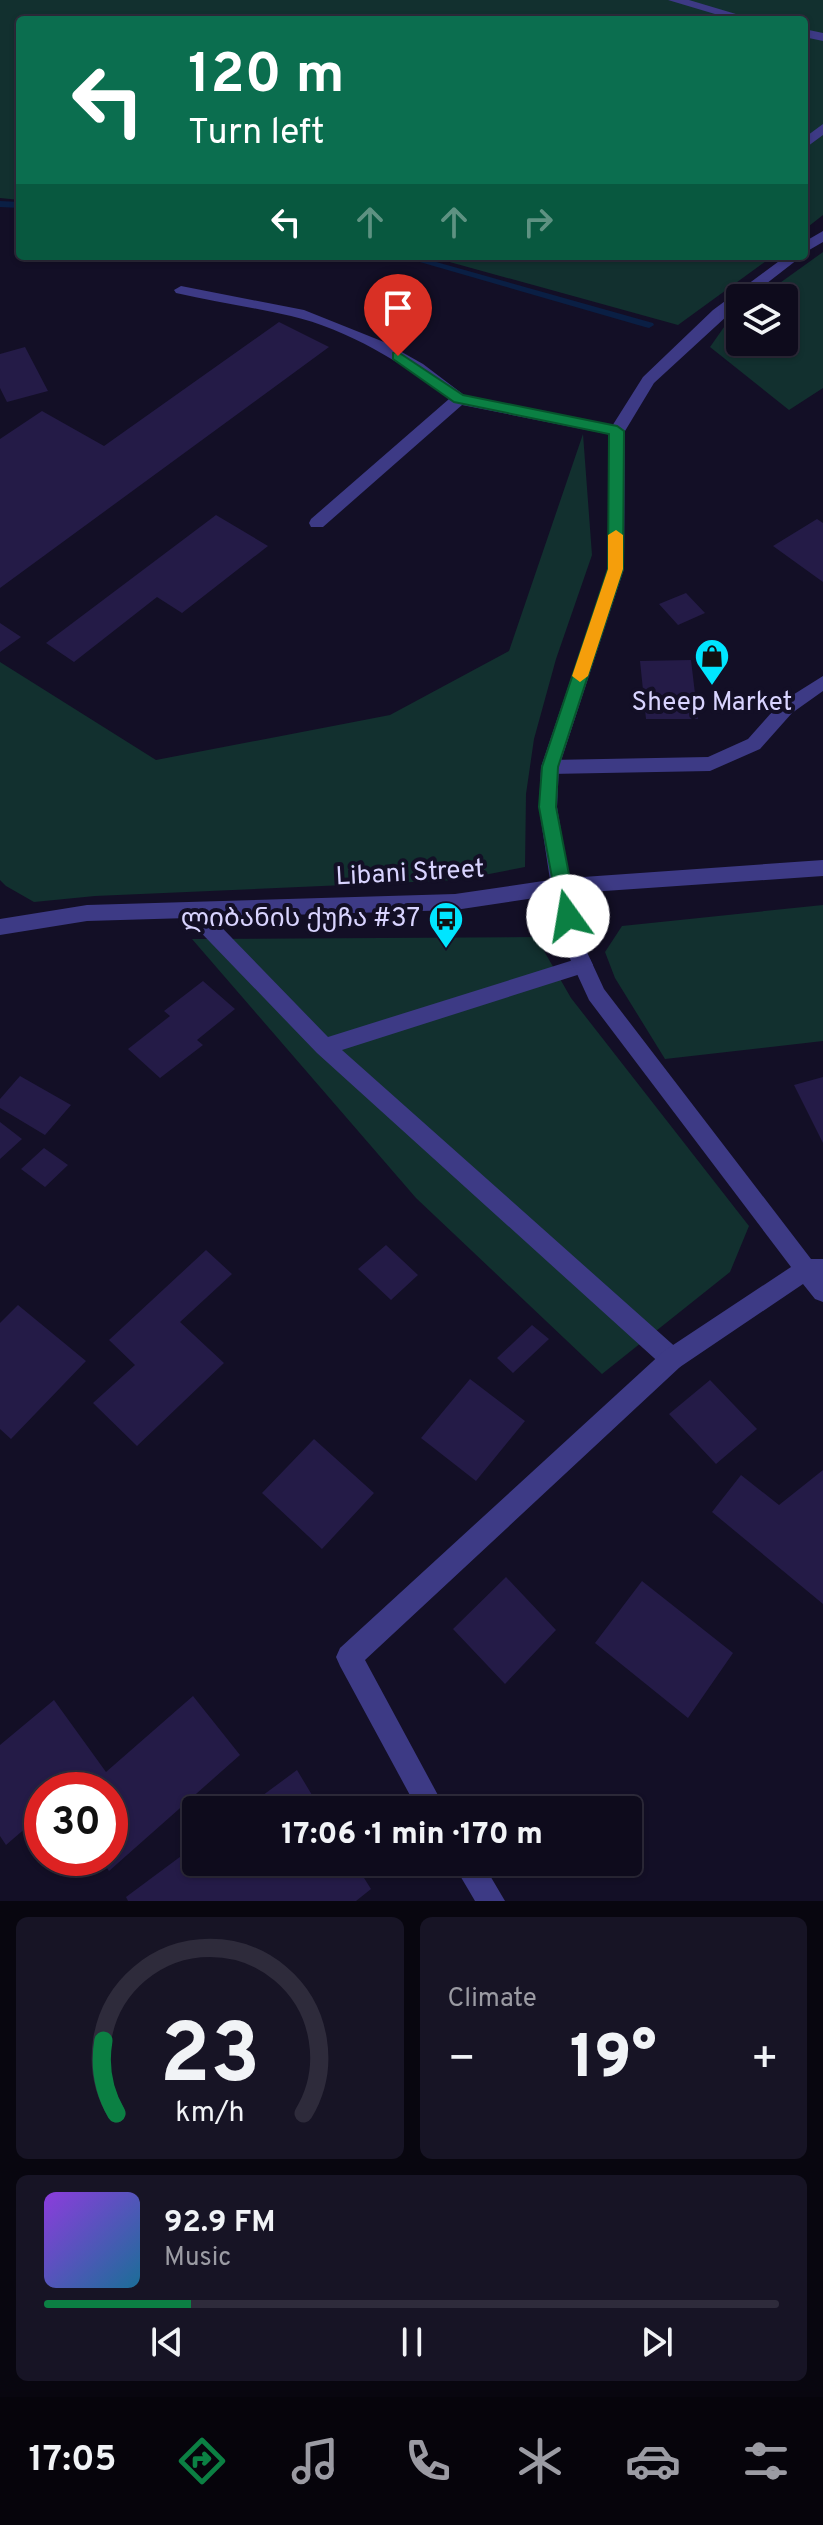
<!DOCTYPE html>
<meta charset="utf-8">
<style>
:root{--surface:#0e0b1c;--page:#171425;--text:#f1f3f6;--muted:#9b9ba3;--line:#2e2b3b;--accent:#0b8043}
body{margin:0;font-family:Overpass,"Noto Sans Georgian",sans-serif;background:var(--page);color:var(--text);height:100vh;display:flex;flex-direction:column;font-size:30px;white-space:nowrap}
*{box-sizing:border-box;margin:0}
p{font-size:26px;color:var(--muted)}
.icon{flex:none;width:44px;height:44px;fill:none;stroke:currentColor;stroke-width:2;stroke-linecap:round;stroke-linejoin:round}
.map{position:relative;height:1901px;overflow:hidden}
.drawer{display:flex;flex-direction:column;gap:16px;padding:16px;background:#08060f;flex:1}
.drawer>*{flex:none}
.banner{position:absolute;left:16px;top:16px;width:792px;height:244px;border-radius:8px;box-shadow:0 2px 6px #0004,0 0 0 2px var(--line);background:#0b6e4f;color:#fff;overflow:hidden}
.controls{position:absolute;left:726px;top:284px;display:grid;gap:16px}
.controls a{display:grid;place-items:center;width:72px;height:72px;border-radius:8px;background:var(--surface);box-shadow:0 2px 6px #0004,0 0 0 2px var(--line);font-size:40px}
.speed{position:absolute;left:24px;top:1772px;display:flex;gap:16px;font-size:40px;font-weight:700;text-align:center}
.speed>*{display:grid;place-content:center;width:104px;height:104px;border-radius:50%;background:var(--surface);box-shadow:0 2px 6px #0004,0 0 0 2px var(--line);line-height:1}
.speed .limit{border:12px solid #d22;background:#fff;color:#111}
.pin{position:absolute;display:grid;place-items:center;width:68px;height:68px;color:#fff;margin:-82px -34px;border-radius:50% 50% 50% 0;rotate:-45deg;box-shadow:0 0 8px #0007}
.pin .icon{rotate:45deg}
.me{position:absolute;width:88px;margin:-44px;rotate:347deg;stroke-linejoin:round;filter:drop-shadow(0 0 6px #0008)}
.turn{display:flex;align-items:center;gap:28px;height:168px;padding:0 40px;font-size:36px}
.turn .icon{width:104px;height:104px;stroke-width:2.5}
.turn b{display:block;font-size:56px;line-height:68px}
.lanes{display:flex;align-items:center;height:76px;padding:0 40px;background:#0003;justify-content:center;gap:40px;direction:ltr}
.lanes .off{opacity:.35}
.big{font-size:60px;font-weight:800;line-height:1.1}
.drawer .card{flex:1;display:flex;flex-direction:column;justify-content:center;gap:12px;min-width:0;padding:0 28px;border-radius:12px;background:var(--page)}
.drawer .dial{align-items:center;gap:0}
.dial svg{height:208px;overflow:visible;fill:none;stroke:var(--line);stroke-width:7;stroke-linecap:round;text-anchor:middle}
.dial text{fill:var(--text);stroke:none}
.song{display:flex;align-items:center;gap:24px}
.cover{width:96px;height:96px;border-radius:12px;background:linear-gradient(135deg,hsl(270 70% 55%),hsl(200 70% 35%))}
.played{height:8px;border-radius:4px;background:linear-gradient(90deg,var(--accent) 20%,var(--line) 20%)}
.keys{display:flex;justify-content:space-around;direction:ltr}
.heat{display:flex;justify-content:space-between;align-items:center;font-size:44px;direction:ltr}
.drawer .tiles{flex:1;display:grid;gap:16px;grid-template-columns:1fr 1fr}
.card:last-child{grid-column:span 2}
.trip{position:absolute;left:182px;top:1796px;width:460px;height:80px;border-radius:8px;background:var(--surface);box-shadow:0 2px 6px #0004,0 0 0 2px var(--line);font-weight:800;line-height:80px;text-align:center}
.dock{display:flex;height:128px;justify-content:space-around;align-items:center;background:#06040b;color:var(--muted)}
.dock .icon{width:56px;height:56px}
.dock .selected{color:var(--accent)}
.dock b{font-size:36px;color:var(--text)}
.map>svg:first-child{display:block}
</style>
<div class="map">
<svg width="823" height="1901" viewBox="0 0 823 1901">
<rect width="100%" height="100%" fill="#130f26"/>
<path fill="#12302f" d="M0,0h823v215l-19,15v-210h-784v180l-20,-2z
M823,252v136l-34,22 -79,-63 19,-27 11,-8v30h44v-44h-25z
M428,256h345l-95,69z
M583,434l9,121 -36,104 -22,80 -8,55 -1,73 -67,13 -363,16 -61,6 -28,-16 -6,-6v-218l156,98 234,-45 119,-64z
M823,905v136l-158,18 -50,-81 -10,-26 17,-26z
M536,937l35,61 178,228 -19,46 -128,102 -186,-176 -224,-259z"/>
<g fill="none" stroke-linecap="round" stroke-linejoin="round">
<path fill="#0a1f44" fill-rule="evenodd" d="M0,201l20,1v6l-20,-1z
M399,256h16l238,67 1,2 -5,3 -4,-1z"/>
</g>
<path fill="#241b47" d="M279,322l50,25 -329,241v-149l42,-28 62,35z
M25,347l23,44 -41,11 -7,-14v-34z
M216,515l52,31 -86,67 -25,-16 -83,65 -28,-19z
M817,519l6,4v59l-50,-36z
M686,593l19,20 -27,12 -19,-21z
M0,623l21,14 -21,15z
M691,660l7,59h-52l-6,-58z
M203,981l32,28 -38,31 6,5 -43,33 -32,-29 42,-33 -6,-5z
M20,1076l51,29 -26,30 -45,-27v-9z
M823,1077v66l-29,-58z
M0,1122l22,17 -22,20z
M44,1148l24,17 -23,22 -24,-18z
M386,1245l32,30 -27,25 -33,-31z
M206,1250l26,24 -52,48 44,41 -87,83 -44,-43 42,-38 -26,-25z
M18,1305l68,56 -75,78 -11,-10v-106z
M532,1325l17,14 -36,34 -16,-15z
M470,1379l55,42 -49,60 -55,-43z
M710,1380l47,49 -41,35 -47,-50z
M314,1439l60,54 -52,56 -60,-56z
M823,1470v134l-111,-92 29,-37 38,30z
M506,1577l50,53 -51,54 -52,-55z
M642,1581l91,72 -45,65 -93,-75z
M193,1696l47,59 -131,116 -9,-13h10v-68h-68v24l-36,31 -6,-9v-91l54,-45 52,72z
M297,1770l24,40h-78z
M196,1845v17h158l17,27 -15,12h-228l-2,-4z"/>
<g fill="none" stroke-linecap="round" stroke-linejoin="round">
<path fill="#3d3a85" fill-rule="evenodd" d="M668,0h21l67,20h-21z
M804,29l19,4v8l-19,-4z
M823,124v11l-19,14v-11z
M181,286l123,24 80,32 39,22 41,31 153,31 8,5 -8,5 -155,-31 -139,122h-12l-2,-4 2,-4 138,-120c-44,-35 -102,-70 -158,-83 -38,-9 -77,-14 -115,-23l-2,-3z
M823,676v15l-31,22 -32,36 -50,22 -160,3 -9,-7 9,-7 158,-3 40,-18 32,-36z
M192,902l7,2 129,133 255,-80 7,2 3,6 -3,6 -248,79 338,301 4,8 -4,8 -8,3 -8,-3 -347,-314 -132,-137 -3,-6 3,-6z"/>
<path fill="#3d3a85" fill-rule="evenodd" d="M561,878l7,3 3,5 15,64 18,39 207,270h12v43l-8,-3 -12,-15 -123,83 -315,293 81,150h-28l-78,-144 -4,-9 4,-9 324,-297 127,-84 -202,-267 -23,-50 -15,-64 3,-5z
M452,1862h30l23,39h-30z"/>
<path fill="#3d3a85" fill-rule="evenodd" d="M823,231v11l-19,11v-11z
M786,256h16l-54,42h-8v6l-86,79 -29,48 -1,138 -65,198 -2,40 12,71 254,-18v16l-262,18 -106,16 -368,11 -87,14v-16l87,-14 368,-11 95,-14 -11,-73 2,-40 67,-198 1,-138 34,-54 70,-67z"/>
</g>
<path fill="#0b8043" stroke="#07532c" stroke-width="2" d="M398,352l65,43 154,31 7,5 -1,138 -65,198 -2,40 21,109 -9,8 -9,-8 -20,-109 3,-40 66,-198 1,-135 -155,-32 -61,-43v-6z"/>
<path fill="#f59e0b" d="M616,530l7,5v34l-35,107 -8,6 -8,-6 36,-107v-34z"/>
<defs>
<g id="shop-pin" transform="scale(1.8)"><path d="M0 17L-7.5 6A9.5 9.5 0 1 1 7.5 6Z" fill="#00e5ff" stroke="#130f26"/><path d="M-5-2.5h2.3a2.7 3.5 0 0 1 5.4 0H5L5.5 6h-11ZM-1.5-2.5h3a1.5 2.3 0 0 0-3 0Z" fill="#111"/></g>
<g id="bus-pin" transform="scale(1.8)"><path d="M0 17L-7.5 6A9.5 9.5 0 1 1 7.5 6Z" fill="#00e5ff" stroke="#130f26"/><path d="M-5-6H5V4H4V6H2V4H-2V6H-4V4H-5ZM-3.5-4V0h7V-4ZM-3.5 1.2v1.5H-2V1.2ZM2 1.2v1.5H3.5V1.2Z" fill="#111"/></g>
</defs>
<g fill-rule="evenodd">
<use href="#shop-pin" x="712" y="656"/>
<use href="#bus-pin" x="446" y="919"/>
</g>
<g text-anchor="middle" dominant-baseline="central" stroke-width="8" stroke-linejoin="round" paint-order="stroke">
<g font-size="26" fill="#d9d4ff" stroke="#130f26">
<text x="712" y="703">Sheep Market</text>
<text x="420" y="919" text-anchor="end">ლიბანის ქუჩა #37</text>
</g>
<g font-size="26" fill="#d9d4ff" stroke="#130f26">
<text transform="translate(410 874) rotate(-3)">Libani Street</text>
</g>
</g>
</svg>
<div class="controls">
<a><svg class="icon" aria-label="layers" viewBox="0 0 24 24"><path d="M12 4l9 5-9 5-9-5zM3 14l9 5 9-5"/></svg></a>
</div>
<div class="speed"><div class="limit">30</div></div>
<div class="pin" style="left:398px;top:356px;background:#d93025"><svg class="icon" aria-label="arrive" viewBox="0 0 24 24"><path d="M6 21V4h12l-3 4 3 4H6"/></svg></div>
<svg class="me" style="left:568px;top:916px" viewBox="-20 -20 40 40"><circle r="19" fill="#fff"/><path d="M0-13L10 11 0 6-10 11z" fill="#0b8043"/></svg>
<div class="trip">17:06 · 1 min · 170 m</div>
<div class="banner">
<div class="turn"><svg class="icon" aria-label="left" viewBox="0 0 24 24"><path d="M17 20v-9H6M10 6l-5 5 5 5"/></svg><div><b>120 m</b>Turn left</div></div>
<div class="lanes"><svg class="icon" aria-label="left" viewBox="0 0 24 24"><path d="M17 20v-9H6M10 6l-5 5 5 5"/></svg><svg class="icon off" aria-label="ahead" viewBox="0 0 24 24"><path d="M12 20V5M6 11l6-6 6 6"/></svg><svg class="icon off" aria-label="ahead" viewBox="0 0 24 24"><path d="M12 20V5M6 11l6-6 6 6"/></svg><svg class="icon off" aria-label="right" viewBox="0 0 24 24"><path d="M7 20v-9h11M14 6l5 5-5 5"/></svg></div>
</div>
</div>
<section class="drawer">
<div class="tiles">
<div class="card dial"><svg viewBox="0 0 100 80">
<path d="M14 69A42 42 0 1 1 86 69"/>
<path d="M14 69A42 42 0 0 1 9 41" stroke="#0b8043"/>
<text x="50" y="56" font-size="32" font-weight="700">23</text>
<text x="50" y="72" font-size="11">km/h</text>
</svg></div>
<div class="card"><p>Climate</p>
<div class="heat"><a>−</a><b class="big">19°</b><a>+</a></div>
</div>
<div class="card">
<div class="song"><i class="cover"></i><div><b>92.9 FM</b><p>Music</p></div></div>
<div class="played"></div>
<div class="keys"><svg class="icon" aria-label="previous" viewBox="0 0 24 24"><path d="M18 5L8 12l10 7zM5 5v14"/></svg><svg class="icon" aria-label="pause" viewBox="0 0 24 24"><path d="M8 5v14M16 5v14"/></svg><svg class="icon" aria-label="next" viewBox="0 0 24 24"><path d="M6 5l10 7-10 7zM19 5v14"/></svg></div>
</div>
</div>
</section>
<nav class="dock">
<b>17:05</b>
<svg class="icon selected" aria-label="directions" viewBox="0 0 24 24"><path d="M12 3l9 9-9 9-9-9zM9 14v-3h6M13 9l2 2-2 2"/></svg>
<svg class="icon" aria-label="music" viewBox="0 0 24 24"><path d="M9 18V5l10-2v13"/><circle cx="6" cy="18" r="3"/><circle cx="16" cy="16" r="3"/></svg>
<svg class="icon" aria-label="phone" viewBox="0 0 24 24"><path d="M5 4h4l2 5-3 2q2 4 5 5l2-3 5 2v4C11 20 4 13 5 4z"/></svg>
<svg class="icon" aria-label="climate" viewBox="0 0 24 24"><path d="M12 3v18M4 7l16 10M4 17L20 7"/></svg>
<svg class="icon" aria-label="car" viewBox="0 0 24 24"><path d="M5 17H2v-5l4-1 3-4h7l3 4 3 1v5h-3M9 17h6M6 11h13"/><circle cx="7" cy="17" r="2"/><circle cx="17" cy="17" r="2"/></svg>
<svg class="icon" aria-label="filters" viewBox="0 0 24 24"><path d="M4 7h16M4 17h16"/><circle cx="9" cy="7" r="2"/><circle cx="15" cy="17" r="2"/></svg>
</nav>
